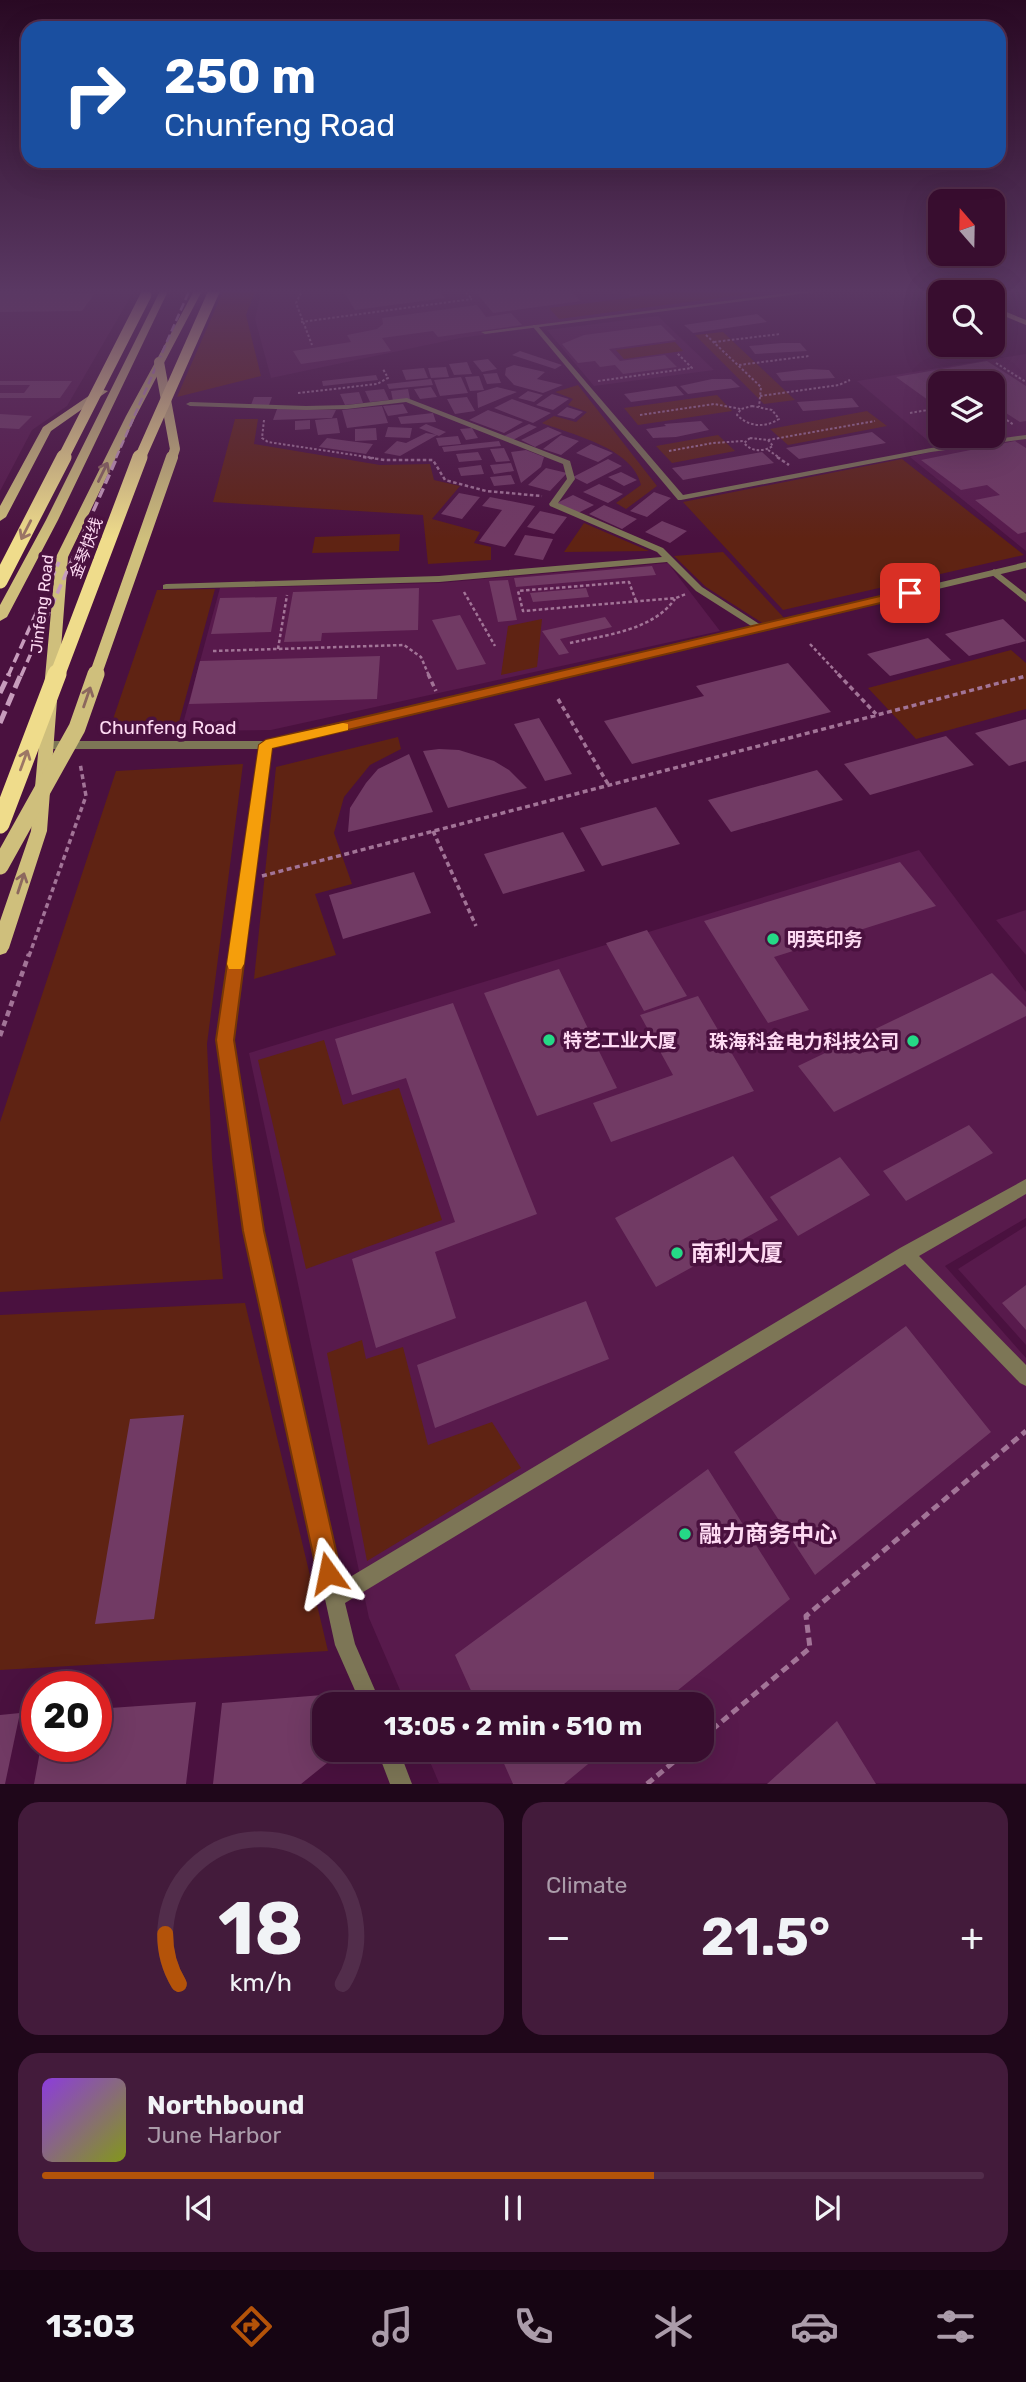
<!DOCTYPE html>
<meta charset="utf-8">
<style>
:root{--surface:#380d2f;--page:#431b3b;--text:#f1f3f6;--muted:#ab9caa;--line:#522d4b;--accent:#b45309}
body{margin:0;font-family:Rubik,"Noto Sans SC",sans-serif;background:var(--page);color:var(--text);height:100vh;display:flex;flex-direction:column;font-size:26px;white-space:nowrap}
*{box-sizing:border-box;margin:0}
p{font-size:23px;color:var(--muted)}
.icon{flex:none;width:38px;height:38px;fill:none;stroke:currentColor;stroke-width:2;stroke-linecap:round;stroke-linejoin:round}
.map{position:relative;height:1784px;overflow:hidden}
.panel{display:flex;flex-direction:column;gap:18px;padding:18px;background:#1f071a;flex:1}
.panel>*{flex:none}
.banner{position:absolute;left:21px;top:21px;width:985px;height:147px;border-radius:21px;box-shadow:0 7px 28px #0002,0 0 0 2px var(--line);background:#1a4fa0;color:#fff;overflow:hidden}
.needle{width:46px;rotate:340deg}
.fabs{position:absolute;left:928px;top:189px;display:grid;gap:14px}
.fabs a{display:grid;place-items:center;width:77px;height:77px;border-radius:14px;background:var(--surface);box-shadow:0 7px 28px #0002,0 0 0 2px var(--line);font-size:35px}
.speed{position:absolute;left:21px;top:1671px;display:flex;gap:14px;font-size:35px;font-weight:700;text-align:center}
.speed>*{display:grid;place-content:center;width:91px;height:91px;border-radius:50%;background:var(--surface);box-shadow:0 7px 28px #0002,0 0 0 2px var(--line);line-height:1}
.speed .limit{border:10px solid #d22;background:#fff;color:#111}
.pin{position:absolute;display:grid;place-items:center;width:60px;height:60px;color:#fff;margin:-30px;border-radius:14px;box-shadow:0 4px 10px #0006}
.me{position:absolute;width:77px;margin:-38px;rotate:348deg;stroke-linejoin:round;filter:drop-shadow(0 0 5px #0008)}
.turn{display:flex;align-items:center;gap:24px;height:147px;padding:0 28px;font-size:32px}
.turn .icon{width:91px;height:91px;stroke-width:2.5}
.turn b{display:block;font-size:49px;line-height:60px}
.big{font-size:52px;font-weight:700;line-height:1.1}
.panel .card{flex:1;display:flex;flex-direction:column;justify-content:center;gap:10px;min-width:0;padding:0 24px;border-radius:21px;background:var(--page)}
.panel .dial{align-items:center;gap:0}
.dial svg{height:182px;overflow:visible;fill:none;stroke:var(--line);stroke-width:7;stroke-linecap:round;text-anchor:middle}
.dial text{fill:var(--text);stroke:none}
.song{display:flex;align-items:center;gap:21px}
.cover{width:84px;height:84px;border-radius:10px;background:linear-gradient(135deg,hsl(270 70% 55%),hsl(70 70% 35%))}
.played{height:7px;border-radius:4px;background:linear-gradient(90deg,var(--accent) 65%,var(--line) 65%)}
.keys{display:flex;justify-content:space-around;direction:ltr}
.heat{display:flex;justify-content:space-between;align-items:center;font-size:38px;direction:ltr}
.panel .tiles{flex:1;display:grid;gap:18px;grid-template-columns:1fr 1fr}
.card:last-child{grid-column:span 2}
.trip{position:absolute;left:312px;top:1692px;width:402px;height:70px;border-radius:21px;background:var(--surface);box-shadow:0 7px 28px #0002,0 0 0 2px var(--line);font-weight:700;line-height:70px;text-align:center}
.dock{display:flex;height:112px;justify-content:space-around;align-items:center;background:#160513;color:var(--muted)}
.dock .icon{width:49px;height:49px}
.dock .selected{color:var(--accent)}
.dock b{font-size:32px;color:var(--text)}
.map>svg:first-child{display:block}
</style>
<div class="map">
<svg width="1026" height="1784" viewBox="0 0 1026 1784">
<rect width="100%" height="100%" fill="#4a113f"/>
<path fill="#581a4c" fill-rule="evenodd" d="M0,289h135l-68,117 -35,24 -32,61z
M262,289h554l-356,49 -189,40 -16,-59z
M658,316l56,54 -120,16 -47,-56z
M1026,354v197l-116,-94 29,-7 -82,-69zM940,383h52v53h-52z
M668,563l52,68 -449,99 -90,1 39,-143 219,-5z
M919,850l107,142v226l-81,48 81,92v425h-587l-14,-33h277v-46h-296l-37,-86 -120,-565z
M1026,910v45l-30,-35z
M1026,1226v119l-68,-76z"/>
<path fill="#5f2313" d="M224,289h32l-10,26 15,61 -84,21z
M701,289h68l3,2 -213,28 -10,-11z
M723,332l72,68 -31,4 -69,-69z
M675,342l8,9 -59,8 -8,-9z
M578,385l79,101 -31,23 -10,-6 25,-18c-8,-37 -68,-50 -99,-62l12,-7 22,6 11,-10 -19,-7 5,-6 -18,-7z
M717,395l15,16 -94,14 -14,-17z
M867,411l20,15 -99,19 -18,-16z
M235,419h23l-4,25 126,21 50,-1 4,16 26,6 -28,33 48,13 -6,11 17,4v13l-63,4 -5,-49 -210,-13z
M718,435l17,16 -63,12 -16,-17z
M902,459l122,96 -241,55 -100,-108z
M584,523l65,28 -85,1z
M400,534l-1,17 -87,2 3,-16z
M723,552l62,67 -21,5 -58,-37 -32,-31z
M215,589l-37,137 -68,2 47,-138z
M542,619l-5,48 -36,8 7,-49z
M1011,650l15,13v46l-110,30 -48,-51z
M398,737l3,12 -31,16 -26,32 -10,36 18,51 -37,10 21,61 -82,24 22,-212z
M243,764l-36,280 5,114 11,121 -223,13v-170l116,-351z
M324,1040l19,65 56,-17 43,132 -136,49 -48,-209z
M245,1303l83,348 -328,19v-355z
M362,1340l4,19 37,-12 25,98 64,-23 29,46 -154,93 -40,-208z"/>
<path fill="#713a64" d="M350,289h88l7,9 -90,12 -12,-20z
M502,289h67l12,12 -88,12 -17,-21z
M609,289h48l3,3 -30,4 -6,-5 -11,2z
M0,292l95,1 -13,18 -82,1z
M477,305l9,12 25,-4 11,12 -84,12 -5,-6 -51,7 9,13 -90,13 -8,-13 58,-9 -4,-7 30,-6 6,-5 -1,-6z
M757,314l10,8 -74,11 -9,-8z
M661,325l15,15 -67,9 11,12 45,-6 12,12 -54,7 -8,-9 -15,2 -5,-6 -17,2 -16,-19 22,-9z
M782,343h18l7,8 -52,3 -6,-8z
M520,351l42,14 -7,4 -43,-14z
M488,359l9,10 -15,3 -9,-11z
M987,361l39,25v35l-6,1 -28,-18v-21h-52v21l-5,1 -39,-28z
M467,362l5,12 -18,1 -5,-11z
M514,365l31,7 -8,7 26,6 -20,8 -29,-8 -9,-10 1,-7z
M446,367l3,10 -18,1 -3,-10z
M424,368l4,10 -22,2 -4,-10z
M809,369l20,1 6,8 -53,3 -6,-8z
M497,373l4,10 -14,1 -4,-10z
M376,375l2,5 -55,6 -1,-5z
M479,376l5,14 -14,1 -5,-14z
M461,377l7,16 -28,3 -6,-16z
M431,379l2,6 -44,4 -2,-5z
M712,379h19l9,8 -52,7 -8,-8z
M0,381h72l-12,17h-60v-5h24l6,-8h-30z
M676,386l8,9 -53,7 -7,-8z
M431,387l6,10 -17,2 -6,-10z
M497,387l20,5 -39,16 -1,-15z
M384,389l5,11 -19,2 -5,-11z
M408,389l2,10 -17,2 -2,-10z
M528,391l15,4 -9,7 -16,-4z
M359,392l4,11 -18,2 -5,-11z
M552,394l17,5 -16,11 -17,-5z
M254,397h18l-3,8h-18z
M467,397l8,14 -20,3 -8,-15z
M852,398l7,9 -56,4 -6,-9z
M512,399l39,14 -18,10 -39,-15z
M403,404l5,9 -20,3 -5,-10z
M382,406l6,17 -41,5 -5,-18z
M567,407l16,5 -9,7 -17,-4z
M277,409l59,1 -4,8 -59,2z
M488,410l35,12 -19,11 -35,-13z
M433,413l3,9 -35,2 -3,-7z
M0,414l32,2 -13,13 -19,-1z
M337,418l3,15 -22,2 -3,-15z
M310,420v9l-15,1v-9z
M701,421l8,9 -33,7 -23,1 -7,-9 20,-3 -2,-2z
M426,424l20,8 -7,4 -20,-8z
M529,424l8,3 -24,13 -9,-4z
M388,427l24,1 -2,10 -25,-1z
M548,427l14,6 -27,14 -14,-7z
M376,428l1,12 -22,1v-12z
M472,428l6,10 -12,2 -6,-11z
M872,432l14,11 -87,16 -13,-11z
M426,433l11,2 -37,21 -16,-3 13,-12 9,2z
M561,435l18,6 -18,14 -18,-6z
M458,436l3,8 -22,2 -3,-8z
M327,438l22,3 24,3 -7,10 -47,-7z
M499,441l2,5 -57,6 -2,-5z
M1015,441l11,7v84l-8,2 -43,-34 25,-5 -13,-10 -26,5 -40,-30z
M591,444l22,9 -15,9 -22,-9z
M504,448l6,13 -14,1 -6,-13z
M526,450l18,7 -3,10 -20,16 -10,-31z
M478,452l4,8 -23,2 -3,-8z
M762,452l12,11 -91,17 -11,-12z
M608,459l14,7 -35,18 -14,-7z
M511,463l3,8 -20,3 -4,-9z
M481,465l3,9 -23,2 -3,-8z
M546,468l21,5 -17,18 -22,-6z
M621,472l16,8 -13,6 -16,-9z
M511,475l4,9 -21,2 -4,-9z
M599,484l24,10 -15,9 -25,-11z
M654,492l17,6 -24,19 -17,-6z
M459,493l21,4 -18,22 -21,-5z
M573,495l21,10 -16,8 -21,-10z
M490,497l45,9 -30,41 -26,-6 23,-31 -20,-4z
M604,505l33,14 -15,10 -33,-15z
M540,511l27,6 -13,17 -27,-7z
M662,521l25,10 -17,12 -25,-11z
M525,535l28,4 -10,21 -29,-5z
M652,566l4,9 -140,12 -2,-9z
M508,580l9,40 -19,2 -9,-41z
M419,588l-1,42 -96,3 -1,8 -37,1 9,-50z
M586,588l3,9 -56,5 -3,-9z
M277,597l-6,35 -60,2 9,-36z
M460,615l26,49 -29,6 -25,-50z
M605,617l7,10 -52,12 9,14 -10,2 -17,-24z
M1003,619l23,22 -57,15 -24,-22z
M928,638l23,22 -61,16 -23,-22z
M380,656l-3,43 -188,5 11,-43z
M788,663l43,49 -199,52 -28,-43 100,-25 -8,-10z
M539,718l33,56 -27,7 -31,-57z
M1026,719v42l-17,5 -34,-33z
M946,736l28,29 -104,30 -26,-31z
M439,749l20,1 35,11 15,9 18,18 -79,20 -25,-57z
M409,754l24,58 -85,20 2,-24 16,-25 12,-14z
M817,770l26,30 -112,32 -23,-32z
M656,807l24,37 -78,22 -22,-38z
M563,832l22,39 -82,23 -19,-40z
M900,862l36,44 -162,51 35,53 -41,13 -64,-102z
M414,872l17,41 -88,26 -14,-44z
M647,930l40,66 -43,15 -38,-68z
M559,969l58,119 -80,28 -53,-123z
M992,973l34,34v9l-192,96 -36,-46z
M698,996l56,95 -143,51 -18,-39 80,-28 -33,-60z
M453,1003l84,211 -102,38 21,66 -80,30 -24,-89 103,-37 -49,-144 -54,17 -17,-56z
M969,1125l24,28 -87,48 -23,-30z
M733,1156l45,64 -122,67 -41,-69z
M840,1157l30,38 -72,41 -28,-39z
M1026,1285v45l-24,-27z
M586,1301l23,58 -174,69 -18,-63z
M906,1326l85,106 -176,143 -81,-123z
M184,1415l-30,204 -59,5 35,-205z
M708,1469l82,130 -129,105h-184l-22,-49z
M335,1694v10h-11v46h9l-1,9 -31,25h-88l9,-81z
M196,1702l-10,82h-152l7,-38h55v-37z
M20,1713l-15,71h-5v-69z
M837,1721l39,63h-109z
M498,1750h107l-41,34h-51z"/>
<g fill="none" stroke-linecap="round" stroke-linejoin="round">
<path stroke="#a27497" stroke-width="2" stroke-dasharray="2.5 2" stroke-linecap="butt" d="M303,289l-7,14 16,42
M463,289l9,10
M301,322l171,-23
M706,335l55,52 -2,20
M714,342l66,-8
M996,363l30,19
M739,365l70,-9
M598,381l94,-13 -15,-15
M298,393l79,-9 11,-6 -5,-9
M760,396l79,-11 11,-5
M752,406l20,4 7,9c-14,9 -30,8 -42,-4l4,-6z
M992,410l22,15
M910,413l30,-5
M640,415l74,-11 27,5
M264,420l-2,18 6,4 106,16
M750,438l18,2 5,6c-10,6 -21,6 -29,-3z
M768,440l107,-19
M768,450l12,8
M669,451l44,-8 31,-2"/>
<path stroke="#a27497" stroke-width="2.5" stroke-dasharray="3.5 2.5" stroke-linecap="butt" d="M363,457l22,3h48l12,20 41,11 56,5
M777,457l12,8
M464,592l31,54
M636,601l-7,-19 -111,9 5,20 153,-13 10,-4
M570,643c35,-8 82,-12 105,-44
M810,644l30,32
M278,649l9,-54
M213,651l191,-6 17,12 8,19"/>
<path stroke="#a27497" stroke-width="3.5" stroke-dasharray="5 3.5" stroke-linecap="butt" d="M428,674l8,17
M838,674l38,40
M558,699l50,85
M433,831l43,95
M262,876l764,-200
M29,956l57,-160 -6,-33"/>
<path stroke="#a27497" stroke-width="4.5" stroke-dasharray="6 4.5" stroke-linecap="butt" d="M0,1036l29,-82"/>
<path stroke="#a27497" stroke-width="5" stroke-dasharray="8 5" stroke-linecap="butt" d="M702,1738l108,-90 -4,-32 220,-185
M647,1784l41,-34"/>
<path fill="#7d7656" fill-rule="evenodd" d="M533,325h4l146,170 248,-47 95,-13v4l-95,13 -250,48h-3l-145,-173z
M407,398l163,63 5,18 -17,24 105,45 39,39 65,42 -5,3 -3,-1 -63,-40 -29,-29 -228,20 -276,7v-4l3,-1 273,-8 223,-19 -5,-5 -107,-46 -1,-2 18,-25 -4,-15 -157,-62 -59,7 -41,1 -116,-4 -4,-2 4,-2 116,4 41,-1z
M994,569l32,25v8l-35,-28 -1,-2z
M266,741l5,4 -39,295 29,191 79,352 560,-335 126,-69v15l-107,62 107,109v21l-6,-3 -115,-119 -560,339 10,41 26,60h-20l-26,-59 -90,-414 -27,-191 43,-295z
M377,1750h22l13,34h-22z"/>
<path fill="#7d7656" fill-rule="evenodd" d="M819,289h19l-353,45 -4,-2z
M1026,562v6l-760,181h-221l-6,-4 6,-4h221z"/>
<path fill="#ab9f6c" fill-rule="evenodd" d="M962,289h9l5,3h-9z
M992,306l34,14v5l-34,-14z"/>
<path fill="#cfbf7c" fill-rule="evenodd" d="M161,289h8l-111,231 -51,97 -7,4v-16l46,-85z
M195,289h8l-67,127 -68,141 -21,274 -38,117 -3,5 -6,2v-34l31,-90 25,-274 70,-141z
M99,389l9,2 -57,40 -45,86 -6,4v-15l43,-79z"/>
<path stroke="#c79cbc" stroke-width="2.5" stroke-dasharray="8 3.5" stroke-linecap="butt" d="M116,458l74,-169"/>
<path stroke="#c79cbc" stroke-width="3.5" stroke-dasharray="10 5" stroke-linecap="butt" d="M8,676l51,-114
M21,676l96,-219"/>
<path stroke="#c79cbc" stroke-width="5" stroke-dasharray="13 6" stroke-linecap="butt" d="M0,693l9,-19
M0,723l21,-49"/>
<path stroke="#cfbf7c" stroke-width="10" d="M159,362l16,87 -3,9"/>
<path stroke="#cfbf7c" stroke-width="12" d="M95,676l77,-219"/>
<path stroke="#cfbf7c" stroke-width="17" d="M0,866l77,-138 19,-54"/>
<path stroke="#efdc8b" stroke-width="11" d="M63,458l83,-163
M140,458l75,-169"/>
<path stroke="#efdc8b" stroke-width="15" d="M0,581l64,-124
M57,676l83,-219"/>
<path stroke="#efdc8b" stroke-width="19" d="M0,824l57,-150"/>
</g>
<defs><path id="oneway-shaft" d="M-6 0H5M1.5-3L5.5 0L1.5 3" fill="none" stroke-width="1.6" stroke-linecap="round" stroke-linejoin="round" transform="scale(1.75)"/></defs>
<g stroke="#8c685e">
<use href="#oneway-shaft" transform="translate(103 472) rotate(-64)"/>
<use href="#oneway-shaft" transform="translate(87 697) rotate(-71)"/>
<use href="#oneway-shaft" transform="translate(21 883) rotate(-72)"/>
</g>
<g stroke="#9c7665">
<use href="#oneway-shaft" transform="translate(26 530) rotate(117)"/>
<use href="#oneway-shaft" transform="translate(24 760) rotate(-70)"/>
</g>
<linearGradient id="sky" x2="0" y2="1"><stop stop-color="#290923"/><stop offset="0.54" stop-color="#5a3863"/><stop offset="1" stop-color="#5a3863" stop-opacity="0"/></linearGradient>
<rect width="1026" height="539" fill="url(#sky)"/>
<path fill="#b45309" stroke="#753606" stroke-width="2" d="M910,589l4,1v5l-642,153 -38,292 30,191 77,342 -4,9 -9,3 -9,-3 -76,-351 -27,-191 43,-295 7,-5z"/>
<path fill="#f59e0b" d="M343,723l5,1v6l-76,18 -28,216 -3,5h-12l-2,-5 32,-219 7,-5z"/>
<g fill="#25d886" stroke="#4a113f" stroke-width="2.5">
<circle cx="773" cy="939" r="7"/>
<circle cx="549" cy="1040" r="7"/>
<circle cx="913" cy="1041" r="7"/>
<circle cx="677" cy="1253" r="7"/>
<circle cx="685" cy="1534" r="7"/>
</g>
<g text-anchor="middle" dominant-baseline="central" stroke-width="7" stroke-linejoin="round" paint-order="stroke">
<g font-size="16" fill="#fedaf3" stroke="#4a113f">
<text transform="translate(86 548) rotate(-69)">金琴快线</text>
<text transform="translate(42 604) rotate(-83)">Jinfeng Road</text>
</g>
<g font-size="19" fill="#fedaf3" stroke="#4a113f">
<text x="168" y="727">Chunfeng Road</text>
</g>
<g font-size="19" font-weight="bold" fill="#fedaf3" stroke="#4a113f" text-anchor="start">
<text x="787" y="939">明英印务</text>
<text x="563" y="1040">特艺工业大厦</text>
<text x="899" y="1041" text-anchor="end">珠海科金电力科技公司</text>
</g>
<g font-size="23" font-weight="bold" fill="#fedaf3" stroke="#4a113f" text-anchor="start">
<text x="691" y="1253">南利大厦</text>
<text x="699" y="1534">融力商务中心</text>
</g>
</g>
</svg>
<div class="fabs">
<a><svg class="needle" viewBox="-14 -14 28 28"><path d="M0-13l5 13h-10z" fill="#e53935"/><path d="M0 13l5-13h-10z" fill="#ab9caa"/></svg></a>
<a><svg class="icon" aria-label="search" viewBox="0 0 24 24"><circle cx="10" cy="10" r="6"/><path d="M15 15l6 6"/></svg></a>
<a><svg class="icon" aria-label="layers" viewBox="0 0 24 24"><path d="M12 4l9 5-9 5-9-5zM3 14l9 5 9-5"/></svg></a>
</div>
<div class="speed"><div class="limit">20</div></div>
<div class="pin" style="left:910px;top:593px;background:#d93025"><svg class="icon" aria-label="arrive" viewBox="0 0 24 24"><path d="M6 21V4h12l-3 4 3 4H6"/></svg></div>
<svg class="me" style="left:328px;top:1573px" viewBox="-20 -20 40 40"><path d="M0-17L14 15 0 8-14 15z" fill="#b45309" stroke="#fff" stroke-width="4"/></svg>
<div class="trip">13:05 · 2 min · 510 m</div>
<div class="banner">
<div class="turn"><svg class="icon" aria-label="right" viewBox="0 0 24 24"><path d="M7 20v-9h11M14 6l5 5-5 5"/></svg><div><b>250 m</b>Chunfeng Road</div></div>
</div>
</div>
<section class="panel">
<div class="tiles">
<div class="card dial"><svg viewBox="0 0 100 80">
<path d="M14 69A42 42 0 1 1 86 69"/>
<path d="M14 69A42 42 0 0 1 8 47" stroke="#b45309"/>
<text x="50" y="56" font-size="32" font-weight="700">18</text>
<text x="50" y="72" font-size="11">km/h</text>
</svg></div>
<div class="card"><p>Climate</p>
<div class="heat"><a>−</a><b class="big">21.5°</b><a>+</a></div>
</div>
<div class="card">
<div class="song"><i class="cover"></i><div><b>Northbound</b><p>June Harbor</p></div></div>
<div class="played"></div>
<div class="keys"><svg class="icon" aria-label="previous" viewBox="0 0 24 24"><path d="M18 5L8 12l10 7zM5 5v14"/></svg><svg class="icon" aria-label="pause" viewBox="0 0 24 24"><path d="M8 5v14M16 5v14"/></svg><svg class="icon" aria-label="next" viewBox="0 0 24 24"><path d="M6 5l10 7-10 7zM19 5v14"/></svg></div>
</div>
</div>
</section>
<nav class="dock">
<b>13:03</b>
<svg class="icon selected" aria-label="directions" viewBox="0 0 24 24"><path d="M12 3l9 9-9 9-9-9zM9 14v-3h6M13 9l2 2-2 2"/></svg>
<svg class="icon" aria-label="music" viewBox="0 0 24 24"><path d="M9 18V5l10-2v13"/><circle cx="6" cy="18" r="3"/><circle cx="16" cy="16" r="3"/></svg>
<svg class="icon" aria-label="phone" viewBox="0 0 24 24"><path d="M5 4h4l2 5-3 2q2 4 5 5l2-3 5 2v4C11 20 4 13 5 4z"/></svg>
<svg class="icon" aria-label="climate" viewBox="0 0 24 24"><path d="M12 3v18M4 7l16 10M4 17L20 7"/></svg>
<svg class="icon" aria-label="car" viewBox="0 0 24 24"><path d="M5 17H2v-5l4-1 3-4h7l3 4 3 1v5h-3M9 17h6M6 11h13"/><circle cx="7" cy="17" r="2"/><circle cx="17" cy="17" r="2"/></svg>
<svg class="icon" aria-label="filters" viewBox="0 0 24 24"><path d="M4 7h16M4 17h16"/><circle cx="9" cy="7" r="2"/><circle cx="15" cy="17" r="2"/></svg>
</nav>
